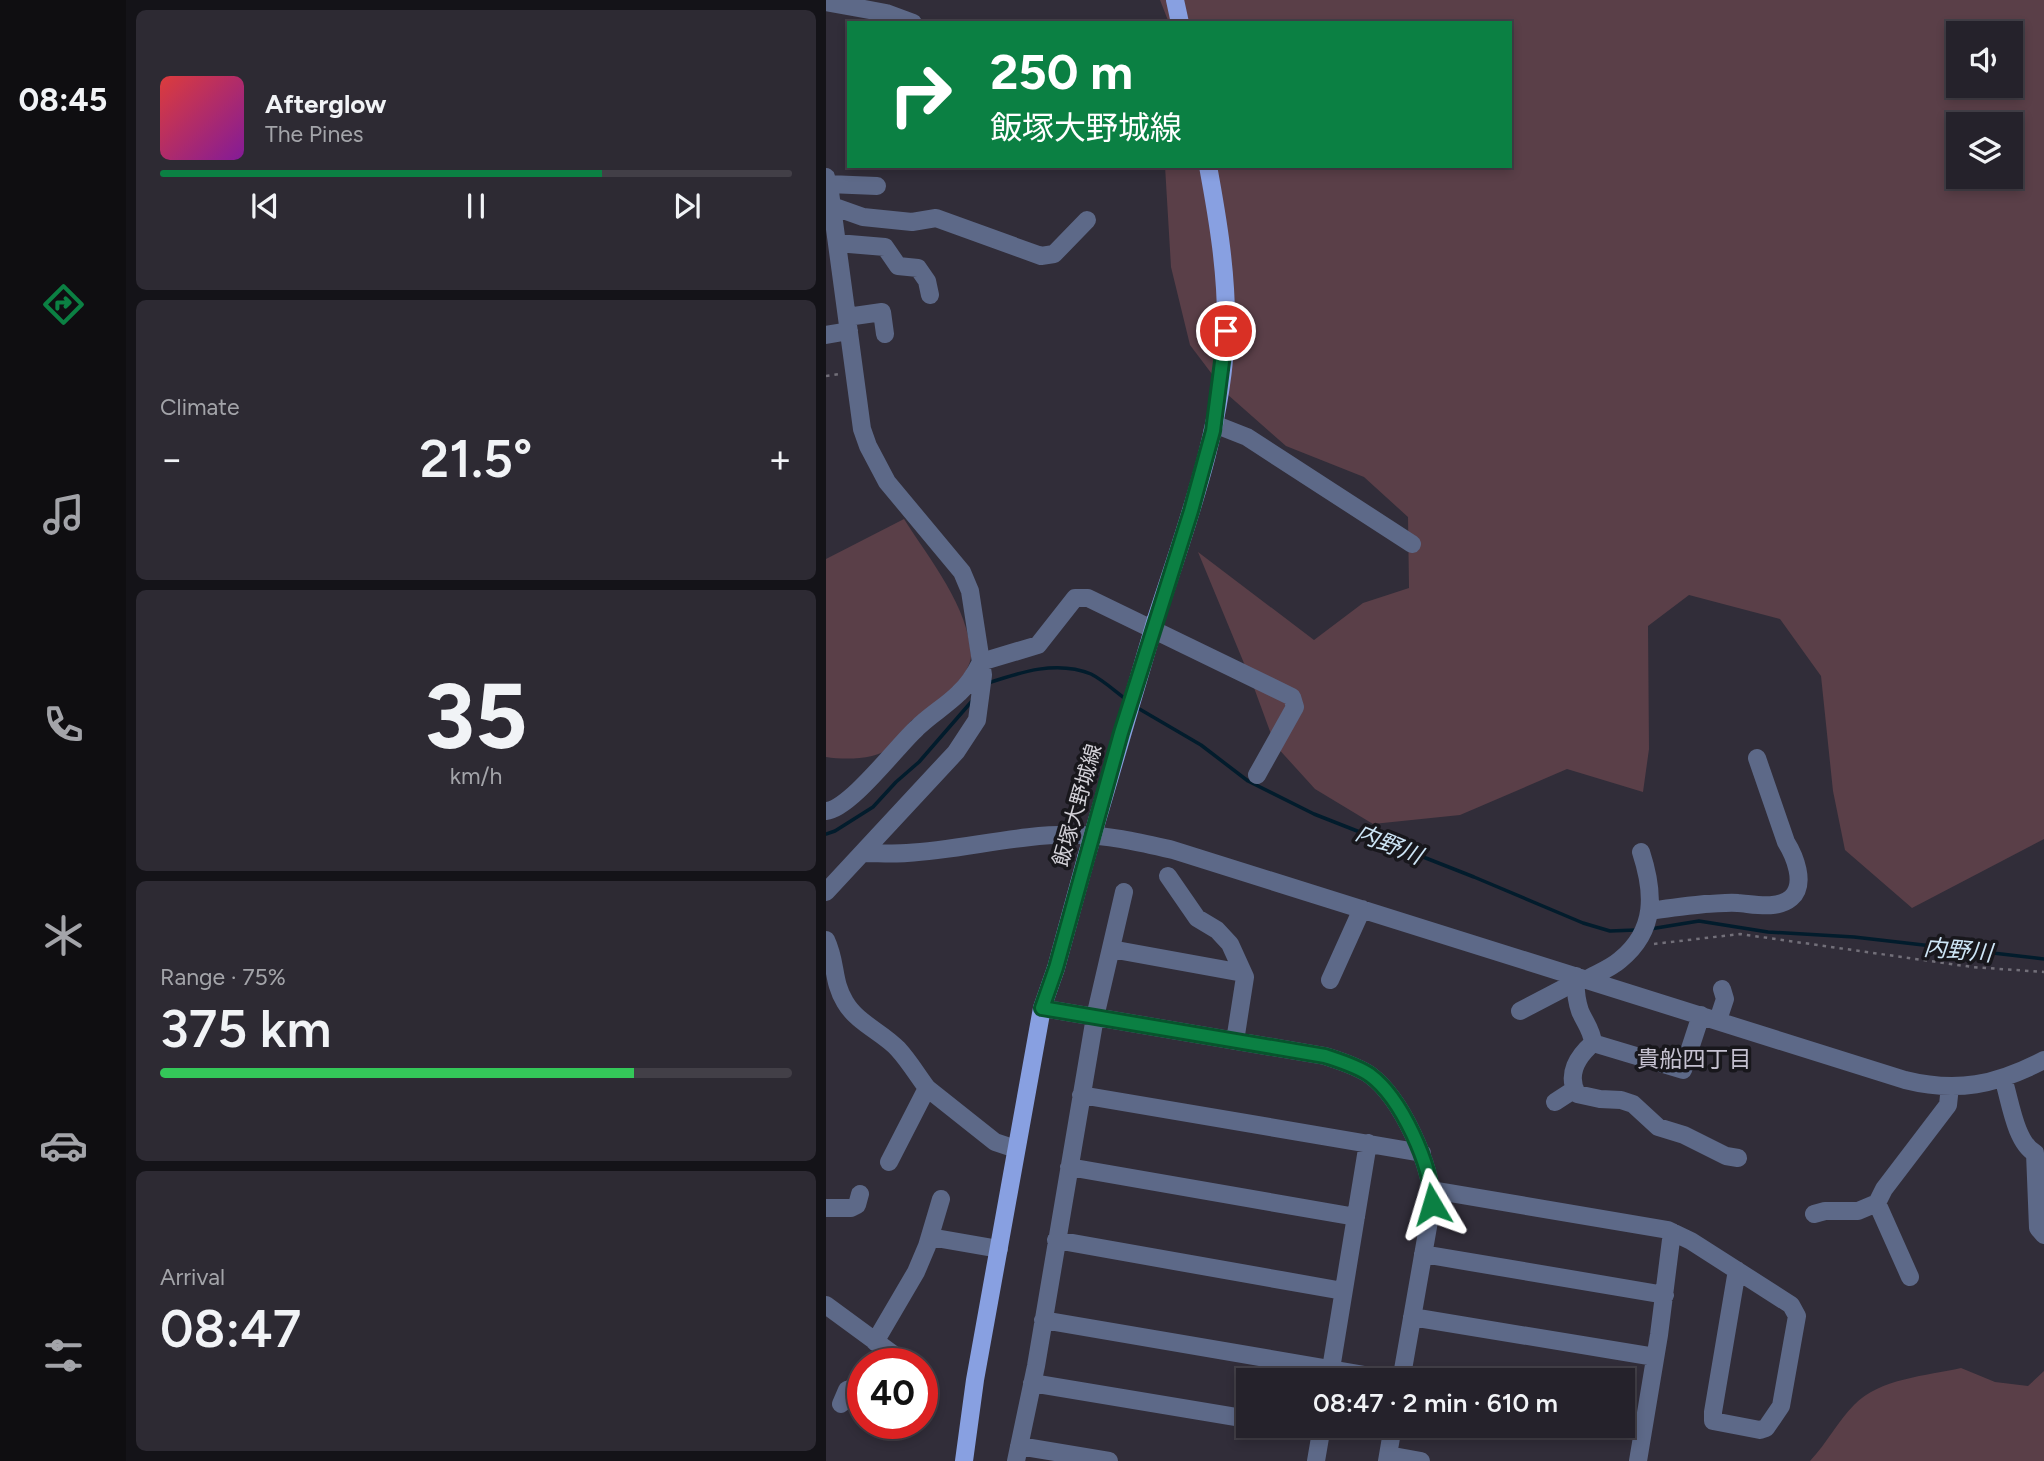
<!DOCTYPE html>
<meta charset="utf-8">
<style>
:root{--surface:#25222b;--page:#2d2a33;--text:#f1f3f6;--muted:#a3a4a9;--line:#423f47;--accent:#0b8043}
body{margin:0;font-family:Figtree,"Noto Sans JP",sans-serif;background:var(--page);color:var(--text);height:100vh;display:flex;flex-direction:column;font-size:26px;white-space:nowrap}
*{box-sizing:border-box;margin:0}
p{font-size:23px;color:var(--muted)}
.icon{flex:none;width:38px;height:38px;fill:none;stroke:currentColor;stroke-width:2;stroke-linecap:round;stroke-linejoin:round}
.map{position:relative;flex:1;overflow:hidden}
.panel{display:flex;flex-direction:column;gap:10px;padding:10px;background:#141318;width:700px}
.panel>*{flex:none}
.banner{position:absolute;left:21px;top:21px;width:665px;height:147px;border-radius:0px;box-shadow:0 4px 10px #0003,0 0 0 2px var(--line);background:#0b8043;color:#fff;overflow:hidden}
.buttons{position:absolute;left:1120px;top:21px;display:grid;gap:14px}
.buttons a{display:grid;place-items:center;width:77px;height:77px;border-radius:0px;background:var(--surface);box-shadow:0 4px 10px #0003,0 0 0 2px var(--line);font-size:35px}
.speed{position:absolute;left:21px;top:1348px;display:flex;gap:14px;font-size:35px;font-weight:700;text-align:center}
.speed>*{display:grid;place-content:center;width:91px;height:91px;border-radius:50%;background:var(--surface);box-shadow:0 4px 10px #0003,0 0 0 2px var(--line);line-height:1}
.speed .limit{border:10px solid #d22;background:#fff;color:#111}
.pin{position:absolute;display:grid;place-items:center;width:60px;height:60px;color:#fff;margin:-30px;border:4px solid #fff;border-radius:50%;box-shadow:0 2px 7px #0007}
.me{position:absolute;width:77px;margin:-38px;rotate:353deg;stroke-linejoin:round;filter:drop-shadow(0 0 5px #0008)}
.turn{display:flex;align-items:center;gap:24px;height:147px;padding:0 28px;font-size:32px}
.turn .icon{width:91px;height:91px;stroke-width:2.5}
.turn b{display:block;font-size:49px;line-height:60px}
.big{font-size:52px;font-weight:600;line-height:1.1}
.panel .card{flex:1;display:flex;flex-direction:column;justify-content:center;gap:10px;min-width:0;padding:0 24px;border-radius:10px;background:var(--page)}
.panel .dial{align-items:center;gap:0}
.dial b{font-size:91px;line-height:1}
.song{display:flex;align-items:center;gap:21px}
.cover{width:84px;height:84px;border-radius:10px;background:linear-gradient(135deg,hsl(0 70% 55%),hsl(290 70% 35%))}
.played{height:7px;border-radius:4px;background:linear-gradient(90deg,var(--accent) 70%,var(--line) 70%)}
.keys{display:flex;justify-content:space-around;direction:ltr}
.heat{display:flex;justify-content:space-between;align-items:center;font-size:38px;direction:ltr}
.charge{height:10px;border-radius:5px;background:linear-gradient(90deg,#34c759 75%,var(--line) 0)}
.trip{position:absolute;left:410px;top:1368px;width:399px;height:70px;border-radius:0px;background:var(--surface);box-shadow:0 4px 10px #0003,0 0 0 2px var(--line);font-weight:600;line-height:70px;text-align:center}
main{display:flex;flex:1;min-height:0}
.dock{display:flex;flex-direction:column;width:126px;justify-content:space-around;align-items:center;background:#0f0e11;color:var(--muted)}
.dock .icon{width:49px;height:49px}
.dock .current{color:var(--accent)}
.dock b{font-size:32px;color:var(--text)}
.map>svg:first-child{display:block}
</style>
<main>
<nav class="dock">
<b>08:45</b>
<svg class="icon current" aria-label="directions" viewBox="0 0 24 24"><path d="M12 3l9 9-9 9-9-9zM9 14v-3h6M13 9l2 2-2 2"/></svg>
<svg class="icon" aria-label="music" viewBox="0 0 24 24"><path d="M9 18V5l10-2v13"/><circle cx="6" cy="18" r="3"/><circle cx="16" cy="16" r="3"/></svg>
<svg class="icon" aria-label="phone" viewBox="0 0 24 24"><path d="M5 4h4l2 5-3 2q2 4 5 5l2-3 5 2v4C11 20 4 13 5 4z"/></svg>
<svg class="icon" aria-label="climate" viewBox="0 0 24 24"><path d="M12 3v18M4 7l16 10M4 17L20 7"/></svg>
<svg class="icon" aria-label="car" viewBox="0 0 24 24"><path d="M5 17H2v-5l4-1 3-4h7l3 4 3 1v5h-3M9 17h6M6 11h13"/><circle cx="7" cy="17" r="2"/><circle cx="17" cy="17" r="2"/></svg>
<svg class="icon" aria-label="filters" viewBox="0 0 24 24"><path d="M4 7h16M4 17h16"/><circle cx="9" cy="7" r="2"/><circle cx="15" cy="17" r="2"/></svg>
</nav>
<section class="panel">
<div class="card">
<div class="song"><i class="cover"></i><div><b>Afterglow</b><p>The Pines</p></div></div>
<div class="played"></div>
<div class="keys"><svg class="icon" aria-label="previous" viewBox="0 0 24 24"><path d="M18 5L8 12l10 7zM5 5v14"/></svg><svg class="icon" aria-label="pause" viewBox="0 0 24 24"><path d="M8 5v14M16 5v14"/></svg><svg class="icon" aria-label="next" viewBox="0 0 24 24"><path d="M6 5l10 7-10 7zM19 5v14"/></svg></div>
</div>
<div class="card"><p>Climate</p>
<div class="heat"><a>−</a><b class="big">21.5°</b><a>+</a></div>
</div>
<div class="card dial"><b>35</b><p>km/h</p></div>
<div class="card"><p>Range · 75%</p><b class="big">375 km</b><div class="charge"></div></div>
<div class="card"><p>Arrival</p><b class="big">08:47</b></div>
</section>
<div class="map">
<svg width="1218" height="1461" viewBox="0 0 1218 1461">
<rect width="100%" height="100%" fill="#312d39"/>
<path fill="#5a3f48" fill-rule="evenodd" d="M334,0h884v839l-132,69 -67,-58 -12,-59 -12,-115 -41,-57 -91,-24 -41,31 1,123 -6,43 -76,-23 -107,46 -87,9 -58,-35 -40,-44 -22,-60 -55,-133 116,88 49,-37 46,-15 -1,-71 -44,-40 -78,-31 -59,-52 -37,-49 -19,-78 -6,-101h345v-143h-341zM1132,33h53v53h-53zM1132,124h53v53h-53z
M78,519c26,41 65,88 67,137 0,8 -9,23 -14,29 -13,15 -30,24 -46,36 -7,6 -9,19 -18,25 -17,14 -47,14 -67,11v-198z
M1135,1368l34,14 33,4 16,-15v90h-234c17,-18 28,-40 44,-56 26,-27 73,-29 107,-37z"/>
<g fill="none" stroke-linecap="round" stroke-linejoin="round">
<path stroke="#021c2c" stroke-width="3.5" d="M162,683c33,-11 69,-23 103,-9 12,6 25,18 36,26
M310,707l65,38 47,36 66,33 160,63 109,46 27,8 26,-1
M0,834l9,-3 38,-24 23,-25 23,-20 53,-61
M824,929l49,-8 69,11 86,5 190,22"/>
<path stroke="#726f79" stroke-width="2.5" stroke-dasharray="3.5 5" stroke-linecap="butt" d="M0,376l14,-2
M828,944l86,-10 232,33 72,5"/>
<path stroke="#5d6988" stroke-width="18" d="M0,2l60,11 27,10
M0,177l4,15 32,237 6,17 19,36 75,90 8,19 13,84 -6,45 -21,32 -130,140
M2,184l49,2
M6,206l31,11 49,5 24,-4 105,38 13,-2 33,-34
M11,243l48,4 13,19 20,2 9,13 3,14
M21,317l35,-5 3,22
M0,335l23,-4
M388,424l33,13 165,107
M0,811c24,-2 72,-66 91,-83 13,-13 29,-22 42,-35 10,-9 16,-19 22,-31l57,-17 37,-47h13l204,99 3,10 -38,68
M38,853c14,0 29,1 43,0 57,-3 113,-20 171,-18 32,0 64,8 95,15l732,230c52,13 91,5 139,-20
M342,876l29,42 20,12 13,14 15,33 -10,64
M824,911c18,-3 36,-5 55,-7 10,0 22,-2 33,-1 15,1 39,7 53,-5 16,-14 3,-43 -5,-56l-29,-84
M0,940c11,23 6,41 19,62 12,21 37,30 53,47 11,12 20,27 29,39
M285,949l132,24
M750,976c-1,12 0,23 4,35 5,12 12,19 13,32 -15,13 -27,31 -16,51l23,5 21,1 12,4 25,23 26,8 42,21 12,2
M761,979c11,-6 24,-11 33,-19 37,-30 34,-68 21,-108
M504,980l32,-71
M216,1008l283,48c15,5 32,10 45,19 31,23 62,90 62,129l-31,177
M694,1011l46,-24 9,2
M892,1020l7,-21 -3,-10
M767,1043l90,27 18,-55
M1177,1078c7,21 12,64 32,75l3,75 6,7
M255,1095l341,58
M729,1102l20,-13
M63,1162l38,-74 68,54 21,7
M243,1167l287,50
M606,1190l236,40 23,11 100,64 6,11 -16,90 -15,22 -6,2 -47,-9v-9l24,-142
M0,1208h25l6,-3 3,-11
M988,1214l11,-3h33l19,-8
M104,1237l69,12
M230,1240l287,51
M597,1254l242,41
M1084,1277l-33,-74 7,-14 64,-84 2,-19
M0,1305l79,58
M586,1317l243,40
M217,1320l357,61
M49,1342l41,-70 11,-26 14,-47
M503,1381l39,-238
M206,1383l216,36
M15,1404l6,-14 6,-3 10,-14
M796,1421l22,4
M468,1426l27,5
M193,1446l90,15
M562,1455l33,6
M190,1461l20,-95 59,-349 29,-125
M490,1461l6,-35
M561,1461l6,-35
M812,1461l21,-126 13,-103"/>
<path stroke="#88a0e1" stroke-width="18" d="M349,0l5,23
M330,619c30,-93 67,-190 70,-289 1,-56 -8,-110 -18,-164
M138,1461l11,-81 67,-372 14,-40 30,-110"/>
<path stroke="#88a0e1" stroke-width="18" d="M260,858l70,-239"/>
</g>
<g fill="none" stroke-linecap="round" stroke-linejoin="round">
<g stroke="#07532c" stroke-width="18">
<path id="route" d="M400,331l-13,100 -22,80 -70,222 -65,235 -14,40 283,48c15,5 32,10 45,19 31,23 62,90 62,129"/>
</g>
<use href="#route" stroke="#0b8043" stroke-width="12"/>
</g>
<g text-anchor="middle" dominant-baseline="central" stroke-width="7" stroke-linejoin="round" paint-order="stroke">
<g font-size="21" fill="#d2d0d7" stroke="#18171c">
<text transform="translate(251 805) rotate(-74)">飯塚大野城線</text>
</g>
<g font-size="23" font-style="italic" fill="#cee6f7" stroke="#18171c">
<text transform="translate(563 844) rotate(22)">内野川</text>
<text transform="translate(1132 950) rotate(5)">内野川</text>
</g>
<g font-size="23" fill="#c6c2d1" stroke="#18171c">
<text x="868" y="1059">貴船四丁目</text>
</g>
</g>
</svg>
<div class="buttons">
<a><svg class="icon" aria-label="sound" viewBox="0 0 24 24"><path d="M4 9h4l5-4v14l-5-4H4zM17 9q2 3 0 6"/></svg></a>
<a><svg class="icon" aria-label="layers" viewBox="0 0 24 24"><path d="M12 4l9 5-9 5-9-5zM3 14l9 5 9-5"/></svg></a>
</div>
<div class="speed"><div class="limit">40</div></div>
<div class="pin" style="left:400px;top:331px;background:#d93025"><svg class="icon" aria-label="arrive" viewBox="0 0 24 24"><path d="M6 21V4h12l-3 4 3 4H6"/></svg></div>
<svg class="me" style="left:606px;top:1204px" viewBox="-20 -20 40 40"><path d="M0-17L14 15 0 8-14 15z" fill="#0b8043" stroke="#fff" stroke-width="4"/></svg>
<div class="trip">08:47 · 2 min · 610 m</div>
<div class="banner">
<div class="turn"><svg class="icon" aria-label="right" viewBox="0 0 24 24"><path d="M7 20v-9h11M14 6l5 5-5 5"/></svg><div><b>250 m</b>飯塚大野城線</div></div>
</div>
</div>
</main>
